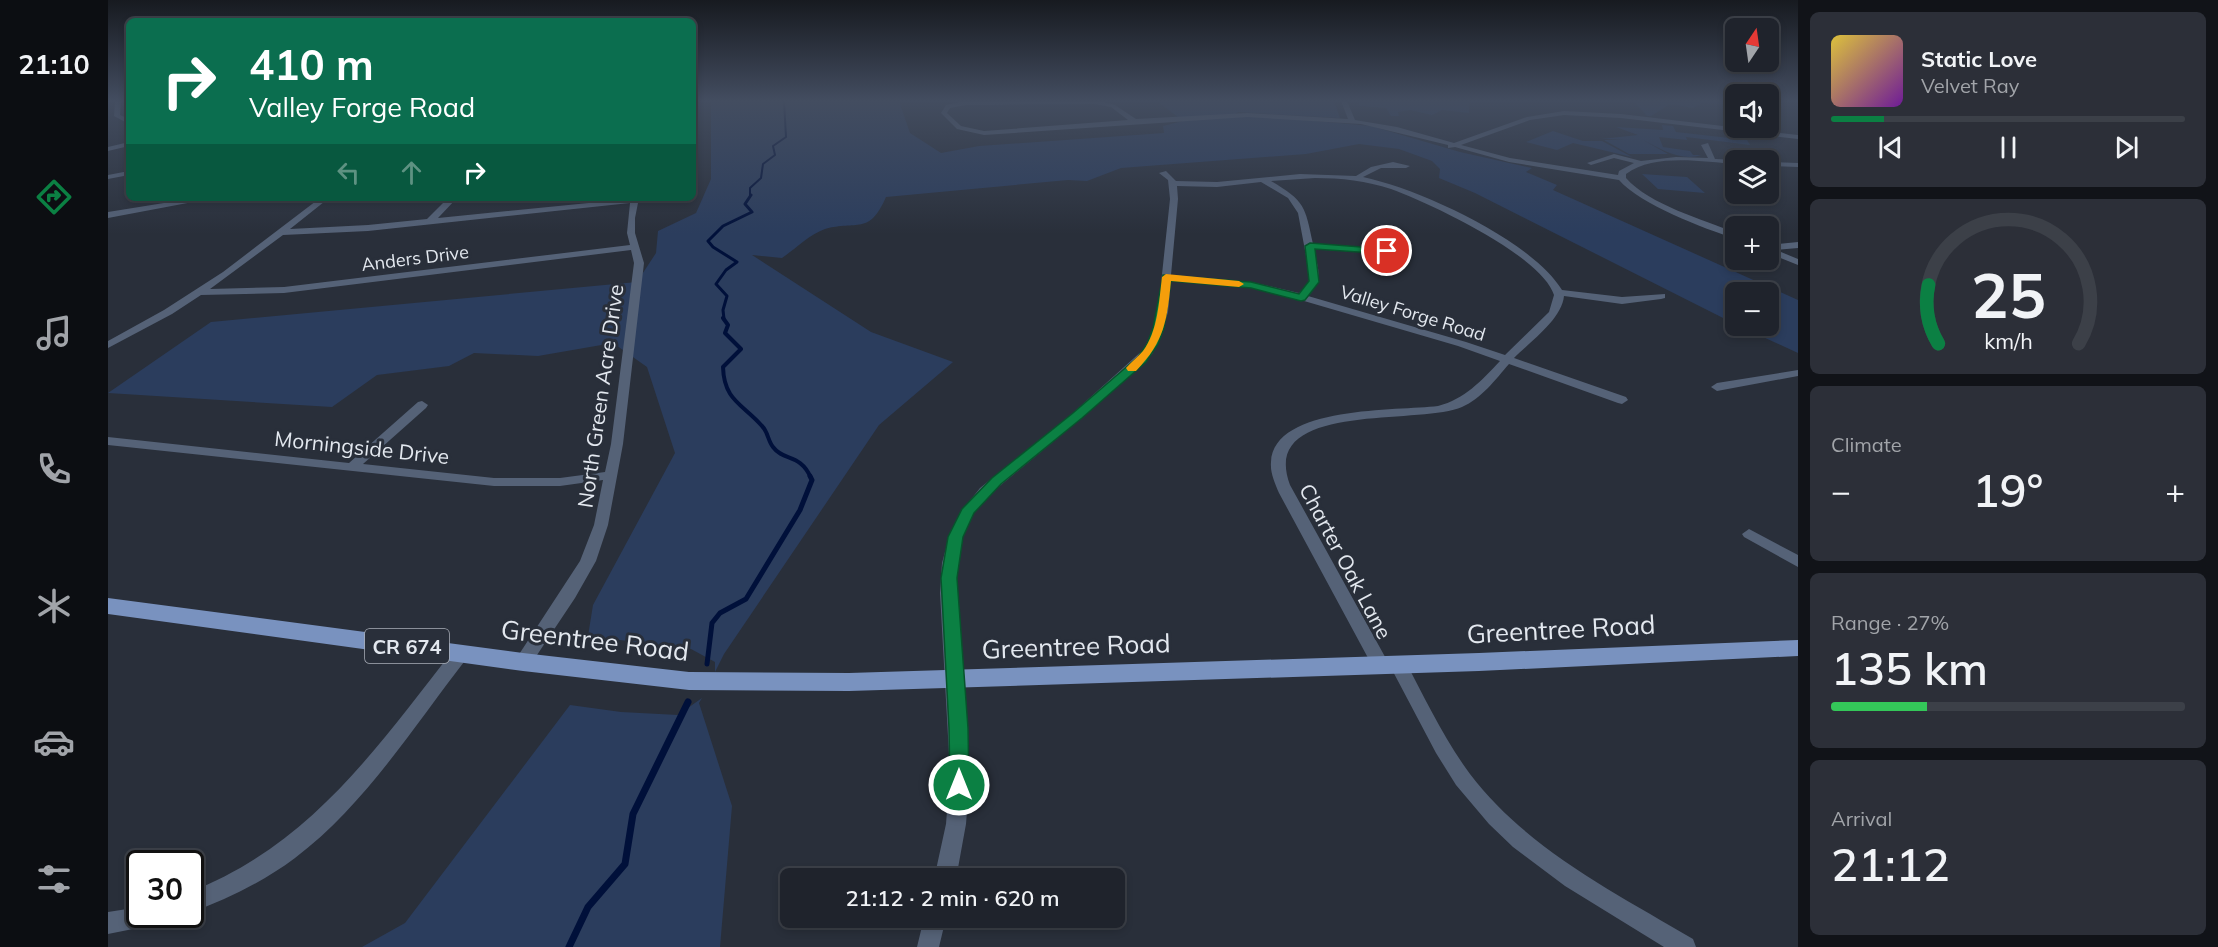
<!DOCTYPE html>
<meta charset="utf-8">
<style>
:root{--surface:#1f232c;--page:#2c2f38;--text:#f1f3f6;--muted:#a1a4a9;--line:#3c4048;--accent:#0b8043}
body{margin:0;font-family:Mulish,sans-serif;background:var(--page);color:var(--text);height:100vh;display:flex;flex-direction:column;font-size:22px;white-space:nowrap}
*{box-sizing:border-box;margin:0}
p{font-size:20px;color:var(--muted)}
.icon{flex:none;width:33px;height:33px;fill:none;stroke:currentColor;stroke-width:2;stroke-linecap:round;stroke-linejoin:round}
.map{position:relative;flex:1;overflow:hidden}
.details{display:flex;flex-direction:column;gap:12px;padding:12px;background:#111318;width:420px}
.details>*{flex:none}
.hud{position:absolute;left:18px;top:18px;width:570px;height:183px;border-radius:9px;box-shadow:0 3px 9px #0003,0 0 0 2px var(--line);background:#0b6e4f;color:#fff;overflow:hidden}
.needle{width:39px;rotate:13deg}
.fabs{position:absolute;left:1617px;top:18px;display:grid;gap:12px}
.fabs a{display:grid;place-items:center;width:54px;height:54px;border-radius:9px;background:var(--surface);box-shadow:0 3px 9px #0003,0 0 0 2px var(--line);font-size:30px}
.speed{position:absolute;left:18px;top:850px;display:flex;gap:12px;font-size:30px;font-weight:700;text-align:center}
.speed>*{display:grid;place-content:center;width:78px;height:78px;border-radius:50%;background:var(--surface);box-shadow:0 3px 9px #0003,0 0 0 2px var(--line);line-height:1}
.speed .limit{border:3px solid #111;border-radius:9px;background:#fff;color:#111}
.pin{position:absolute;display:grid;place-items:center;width:51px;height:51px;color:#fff;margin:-26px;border:3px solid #fff;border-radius:50%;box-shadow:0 2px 6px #0007}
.me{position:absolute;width:66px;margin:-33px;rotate:0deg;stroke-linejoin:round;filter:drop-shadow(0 0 4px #0008)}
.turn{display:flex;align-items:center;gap:21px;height:126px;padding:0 24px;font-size:27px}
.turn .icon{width:78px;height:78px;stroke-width:2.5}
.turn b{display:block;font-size:42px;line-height:51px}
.lanes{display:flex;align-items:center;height:57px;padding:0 24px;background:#0003;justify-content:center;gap:30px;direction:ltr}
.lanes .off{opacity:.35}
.big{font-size:45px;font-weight:600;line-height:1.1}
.details .widget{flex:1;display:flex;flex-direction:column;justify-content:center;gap:9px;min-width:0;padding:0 21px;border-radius:9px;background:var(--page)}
.details .dial{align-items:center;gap:0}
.dial svg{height:156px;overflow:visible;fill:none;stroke:var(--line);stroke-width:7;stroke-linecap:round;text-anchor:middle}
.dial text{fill:var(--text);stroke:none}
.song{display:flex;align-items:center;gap:18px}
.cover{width:72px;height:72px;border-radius:9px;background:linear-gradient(135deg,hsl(50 70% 55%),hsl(280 70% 35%))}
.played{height:6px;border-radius:3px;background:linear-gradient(90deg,var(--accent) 15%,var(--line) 15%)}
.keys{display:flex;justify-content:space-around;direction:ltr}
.heat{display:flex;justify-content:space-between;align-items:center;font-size:33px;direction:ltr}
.charge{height:9px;border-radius:4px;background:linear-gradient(90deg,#34c759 27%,var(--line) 0)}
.trip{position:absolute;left:672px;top:868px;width:345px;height:60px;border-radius:9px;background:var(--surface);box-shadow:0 3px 9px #0003,0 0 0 2px var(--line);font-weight:600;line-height:60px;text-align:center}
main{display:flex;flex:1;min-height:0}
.tab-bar{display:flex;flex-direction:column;width:108px;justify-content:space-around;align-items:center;background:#0c0e12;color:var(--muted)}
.tab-bar .icon{width:42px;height:42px}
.tab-bar .current{color:var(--accent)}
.tab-bar b{font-size:27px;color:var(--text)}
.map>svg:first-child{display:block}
</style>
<main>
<nav class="tab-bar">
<b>21:10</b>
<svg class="icon current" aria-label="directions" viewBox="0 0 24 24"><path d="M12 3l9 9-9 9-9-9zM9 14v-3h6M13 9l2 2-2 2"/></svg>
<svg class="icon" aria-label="music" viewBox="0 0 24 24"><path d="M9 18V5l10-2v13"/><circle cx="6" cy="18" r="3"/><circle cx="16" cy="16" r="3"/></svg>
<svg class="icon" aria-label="phone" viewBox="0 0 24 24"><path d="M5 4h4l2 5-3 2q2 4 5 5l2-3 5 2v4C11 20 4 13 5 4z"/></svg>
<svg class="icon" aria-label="climate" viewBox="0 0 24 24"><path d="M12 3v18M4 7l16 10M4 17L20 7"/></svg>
<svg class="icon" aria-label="car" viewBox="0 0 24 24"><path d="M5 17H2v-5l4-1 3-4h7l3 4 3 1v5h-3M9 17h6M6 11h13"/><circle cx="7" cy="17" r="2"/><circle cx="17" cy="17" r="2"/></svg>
<svg class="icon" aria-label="filters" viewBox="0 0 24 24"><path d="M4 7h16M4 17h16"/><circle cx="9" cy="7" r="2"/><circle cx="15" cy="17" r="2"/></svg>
</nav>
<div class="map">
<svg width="1690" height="947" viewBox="0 0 1690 947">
<rect width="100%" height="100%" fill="#292f3a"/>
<path fill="#2b3d5d" d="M603,101h188l11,32 31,20 38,-7 185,-13 -1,-7 20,-5 -26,-20h177l6,17 -102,-6 -3,2 136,12 89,26 72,16 -6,4 31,13 -4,5 245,110v53l-59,-27h29v-34h-32l-1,32 -260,-131 -36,-15 1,-9 -8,-8 -33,-12 -40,-5 -53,10 -185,14 -34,13 -19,-1 -182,17c-17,39 -29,23 -61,32 -15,5 -31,21 -43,29l-30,-3 119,77 82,30 -74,63 -155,229 -9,18v-10l-24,-13 -103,-13 5,-31 82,-152 -28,-86 -34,-24 -75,13 -64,-3 -25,13 -72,9 -45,32 -224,-14 103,-71 426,-40 19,-29 2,-22 38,-18 15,-34z
M1250,101h111v12l-27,-3 -10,5 -22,-5 -12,2 1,4h-8l-5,-8 -26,-2z
M1507,101h120v7l-12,-1 3,-3 -24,-1 -9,5 -23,-4 -19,12h-4l-12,-13z
M1554,125l11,1 3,6 71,8 3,5 -64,-8 1,3 -28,-3 4,10 27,4 3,4h8c-20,7 -40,-6 -58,-15l25,14h-39l-25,-14 21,-1h-24l37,-4 -22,-8 47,3z
M1445,131l30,10h19l30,16 -59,-14 -16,7 -31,-8z
M1534,174l45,3 18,16 -47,-4z
M594,698l-3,5 33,103 -12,141h-358l43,-24 165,-218 51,7 57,3z"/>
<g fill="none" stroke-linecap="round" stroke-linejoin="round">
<path stroke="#00103a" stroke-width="2" d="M642,197v-9l11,-10 2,-14 12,-9 -2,-9 13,-9 -2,-36"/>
<path stroke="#00103a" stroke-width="3" d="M616,319l-1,-9 4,-14 -11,-12 10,-14 11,-8 -24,-15 -5,-6 15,-15 29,-14 -7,-8 6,-9"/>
<path stroke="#00103a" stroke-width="4" d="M615,318l5,7 -3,8 16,16 -18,18c1,34 20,37 39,59 6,6 6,15 11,21 11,15 27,6 38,31"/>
<path stroke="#00103a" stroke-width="5" d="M599,664l5,-41 8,-10 26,-14 54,-89 12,-30 -2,-4"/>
<path stroke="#00103a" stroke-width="7" d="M461,947l19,-40 37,-43 8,-50 55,-112"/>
<path fill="#556277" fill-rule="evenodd" d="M7,101h6l-1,14 9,4v5l-15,-8z
M857,101h135l15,4 21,14 111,-6 101,6 -7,-18h6l8,19 42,7 57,16 73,-26 37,-6 57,3 177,21v4l-177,-21 -57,-3 -34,5 -69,25 49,13 108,17 1,-4 15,-8 -20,-5 -23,7 -4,-2 27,-9 27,7 35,-4 32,1 -7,-13 7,-2 7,16 24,1h-3v4c-34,-2 -81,-11 -110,10v4c24,27 76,41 110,55v6c-33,-11 -95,-34 -117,-59l-110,-18 -54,-15 -7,1v-3l-87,-21 -114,-7 -263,18 -27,-6 -16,-16 5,-8zM986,104l17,3 17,13 -144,11 -23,-5 -14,-13 3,-5 16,-3z
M21,142v4l-21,5v-4z
M1285,162l17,4 -4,2h-25l-18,9c57,12 168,63 199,113l60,7 43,-3v4l-4,1 -39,5 -58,-8c-2,23 -34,46 -50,62l112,39 2,3 -6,4 -4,-1 -109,-39c-13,15 -28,35 -47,43 -43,19 -204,-7 -172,78l99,179 -3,5 -6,2 -6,-2 -95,-176c-4,-10 -9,-20 -8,-31 3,-57 127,-51 167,-56 27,-7 43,-25 62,-45l-42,-15 -171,-50 -36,-8 -80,-8 -3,32 -7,24 -9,18 -70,64 -92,76 -16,19 -11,24 -5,26 -2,30 14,179 -4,52 -10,55h-22l12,-55 4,-52 -10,-179 2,-30 7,-26 12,-25 19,-24 94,-76 69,-62 8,-14 7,-24 12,-113 -2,-19 -9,-7 7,-2 10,10 41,1 83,-8 56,2 15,-9zM1207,178c26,0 52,3 76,11 39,14 151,67 163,106l-5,17 -44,43 -39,-13 -158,-46c16,-17 10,-26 6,-47l73,5 5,-3 -5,-3 -74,-4c-8,-38 -8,-43 -42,-63zM1153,182l27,16 10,15 12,64 -3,8 -8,8 -48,-11 -80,-7 7,-76 -1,-13 40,1z
M1660,162l30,1v4l-30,-1z
M21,171v4l-21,4v-4z
M87,198h19l-106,20v-6z
M212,198h9l-39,31 78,-4 59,-6 21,-21h9l-19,20 201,-20 -4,20v15l9,30 -21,181 -15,81 -12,36 -21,37 -46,69 -6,2 -6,-2 -3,-5 66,-101 14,-36 9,-45 -43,6h-66l-386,-41v-8l241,26 69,-61 4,-1 6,4 -2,3 -63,56 131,14h66l45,-6 6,-28 23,-181 -3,-13 -347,43 -83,2 -29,19 -64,34v-7l56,-31 59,-38zM522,203l-3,30 3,12 -346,42 -74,2 73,-54 85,-4z
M1690,242v6l-22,2 22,9v6l-30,-12v-8z
M1690,370v6l-81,15 -6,-4 6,-4z
M1641,529l49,26v12l-54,-30 -2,-3z
M353,647l6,1 2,5 -2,5c-53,68 -102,147 -172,200 -32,24 -68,41 -105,55v-21c122,-48 187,-145 265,-244z
M1290,657l6,2c21,39 40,80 66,115 57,75 144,118 223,165l3,8h-32l-99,-61 -52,-39 -24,-23 -33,-39 -20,-32 -47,-89 3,-5z
M32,907v8h26l-3,8 -55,11v-22z
M816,918h22l-7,29h-22z"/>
<path fill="#7992bf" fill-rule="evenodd" d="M0,598l415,55 166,19 160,1 630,-20 319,-13v16l-319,15 -630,20 -160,-1 -166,-19 -415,-57z"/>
</g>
<linearGradient id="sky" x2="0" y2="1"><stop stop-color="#171a20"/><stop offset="0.43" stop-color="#434d60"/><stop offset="1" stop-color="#434d60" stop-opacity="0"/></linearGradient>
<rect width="1690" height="234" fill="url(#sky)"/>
<path fill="#0b8043" stroke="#07532c" stroke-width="1.5" d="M1202,243l77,6 5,2 -5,3 -72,-5 4,33 -14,18 -4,1 -50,-13 -80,-7 -7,47 -6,16 -12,18 -64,56 -81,66 -27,29 -11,24 -6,41 11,150 1,57 -3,6 -7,2 -7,-2 -2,-6 -1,-57 -8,-150 7,-41 14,-28 30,-31 81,-65 65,-56 9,-13 6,-16 10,-53 88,7 48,12 10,-13 -4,-35z"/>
<path fill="#f59e0b" d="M1058,274l73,7 5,3 -5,3 -68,-6c-4,39 -6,60 -35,90h-8l-2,-3c5,-6 12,-11 17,-17 15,-20 16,-50 19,-74z"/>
<g text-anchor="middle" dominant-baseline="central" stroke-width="6" stroke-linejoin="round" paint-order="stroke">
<g font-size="18" fill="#e3e8ef" stroke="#292f3a">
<text transform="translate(307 258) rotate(-7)">Anders Drive</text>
<text transform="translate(1305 313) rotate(17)">Valley Forge Road</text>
</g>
<rect fill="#292f3a" stroke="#abb0b9" stroke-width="1.5" x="257" y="629" width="84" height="34" rx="4.5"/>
<g font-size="20" font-weight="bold" fill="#e3e8ef">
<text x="299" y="646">CR 674</text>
</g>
<g font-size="21" fill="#e3e8ef" stroke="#292f3a">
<text transform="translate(492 396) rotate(-82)">North Green Acre Drive</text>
<text transform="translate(254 447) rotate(6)">Morningside Drive</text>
<text transform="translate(1238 561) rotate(62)">Charter Oak Lane</text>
</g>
<g font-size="26" fill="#e3e8ef" stroke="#292f3a">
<text transform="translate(1453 629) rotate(-3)">Greentree Road</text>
<text transform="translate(487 640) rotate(7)">Greentree Road</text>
<text transform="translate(968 646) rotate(-2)">Greentree Road</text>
</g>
</g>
</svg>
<div class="fabs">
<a><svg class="needle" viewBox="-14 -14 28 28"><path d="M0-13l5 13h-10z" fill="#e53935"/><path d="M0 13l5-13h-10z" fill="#a1a4a9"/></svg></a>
<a><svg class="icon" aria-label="sound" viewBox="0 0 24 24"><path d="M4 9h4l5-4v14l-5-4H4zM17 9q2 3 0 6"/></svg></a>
<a><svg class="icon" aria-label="layers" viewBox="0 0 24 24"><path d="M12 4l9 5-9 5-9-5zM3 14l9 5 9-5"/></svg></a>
<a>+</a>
<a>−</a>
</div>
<div class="speed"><div class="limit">30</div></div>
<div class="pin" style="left:1279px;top:251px;background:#d93025"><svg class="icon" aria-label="arrive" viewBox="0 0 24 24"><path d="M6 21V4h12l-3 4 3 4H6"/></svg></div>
<svg class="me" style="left:851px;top:785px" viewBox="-20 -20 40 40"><circle r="17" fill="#0b8043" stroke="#fff" stroke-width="3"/><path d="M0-11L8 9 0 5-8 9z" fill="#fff"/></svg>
<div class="trip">21:12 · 2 min · 620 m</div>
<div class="hud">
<div class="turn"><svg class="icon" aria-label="right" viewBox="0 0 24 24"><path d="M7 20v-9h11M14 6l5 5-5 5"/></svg><div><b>410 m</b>Valley Forge Road</div></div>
<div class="lanes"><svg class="icon off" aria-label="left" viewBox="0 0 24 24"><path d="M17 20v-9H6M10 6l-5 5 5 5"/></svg><svg class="icon off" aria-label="ahead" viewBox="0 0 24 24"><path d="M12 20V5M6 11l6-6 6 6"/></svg><svg class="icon" aria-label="right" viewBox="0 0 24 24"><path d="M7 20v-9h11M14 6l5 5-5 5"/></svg></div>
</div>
</div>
<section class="details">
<div class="widget">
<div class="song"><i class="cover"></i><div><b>Static Love</b><p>Velvet Ray</p></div></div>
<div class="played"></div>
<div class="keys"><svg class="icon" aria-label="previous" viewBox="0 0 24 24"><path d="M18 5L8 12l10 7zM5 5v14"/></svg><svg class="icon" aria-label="pause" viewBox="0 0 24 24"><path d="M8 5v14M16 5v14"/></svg><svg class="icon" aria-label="next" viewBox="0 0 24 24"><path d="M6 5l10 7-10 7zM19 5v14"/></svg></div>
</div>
<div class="widget dial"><svg viewBox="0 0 100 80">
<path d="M14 69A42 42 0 1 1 86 69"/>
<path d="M14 69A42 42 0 0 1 9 39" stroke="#0b8043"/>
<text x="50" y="56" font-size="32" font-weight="700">25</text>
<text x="50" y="72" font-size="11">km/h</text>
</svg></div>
<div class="widget"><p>Climate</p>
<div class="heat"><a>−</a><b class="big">19°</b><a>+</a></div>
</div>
<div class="widget"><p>Range · 27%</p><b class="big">135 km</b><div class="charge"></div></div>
<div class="widget"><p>Arrival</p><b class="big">21:12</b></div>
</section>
</main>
